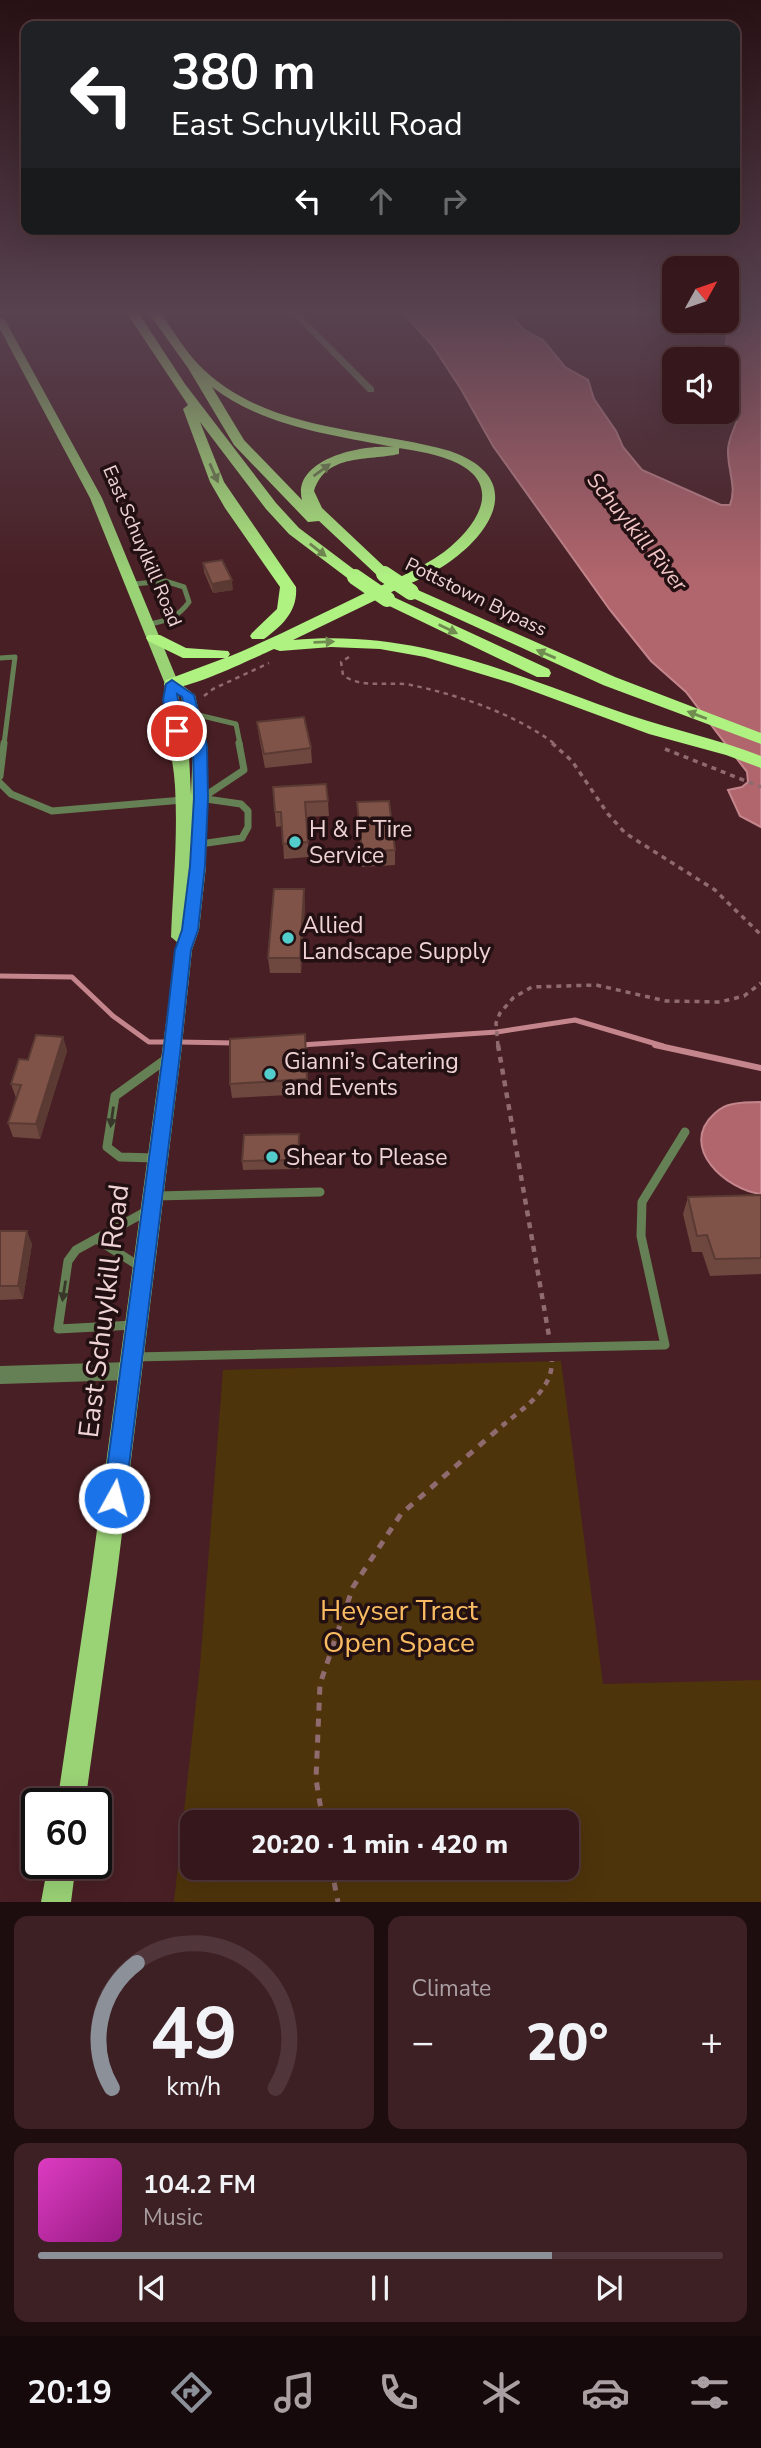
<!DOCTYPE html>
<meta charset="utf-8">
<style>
:root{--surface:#36171b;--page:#3d2024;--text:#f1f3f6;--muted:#aa9fa3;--line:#50363a;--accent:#8c9099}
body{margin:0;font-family:"Nunito Sans",sans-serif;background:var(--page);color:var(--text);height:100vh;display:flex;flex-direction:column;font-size:26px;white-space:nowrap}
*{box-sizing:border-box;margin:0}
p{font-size:23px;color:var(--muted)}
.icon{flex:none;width:38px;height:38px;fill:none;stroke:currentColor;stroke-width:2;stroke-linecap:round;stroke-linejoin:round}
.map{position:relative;height:1902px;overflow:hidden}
.drawer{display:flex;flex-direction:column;gap:14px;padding:14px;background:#1e0d0f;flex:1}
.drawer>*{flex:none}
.hud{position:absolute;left:21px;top:21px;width:719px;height:214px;border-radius:14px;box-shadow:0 7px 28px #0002,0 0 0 2px var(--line);background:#202124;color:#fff;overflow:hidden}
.needle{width:46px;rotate:50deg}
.tools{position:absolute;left:662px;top:256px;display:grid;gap:14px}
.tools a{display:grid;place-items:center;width:77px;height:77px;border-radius:14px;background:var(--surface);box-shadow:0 7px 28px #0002,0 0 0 2px var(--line);font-size:35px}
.speed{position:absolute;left:21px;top:1788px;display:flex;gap:14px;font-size:35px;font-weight:700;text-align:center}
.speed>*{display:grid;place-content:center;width:91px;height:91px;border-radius:50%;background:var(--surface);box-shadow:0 7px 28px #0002,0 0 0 2px var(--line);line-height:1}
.speed .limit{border:4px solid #111;border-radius:10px;background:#fff;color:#111}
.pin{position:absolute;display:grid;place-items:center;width:60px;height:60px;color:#fff;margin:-30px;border:4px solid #fff;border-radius:50%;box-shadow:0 2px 7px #0007}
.me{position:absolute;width:77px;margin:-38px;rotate:7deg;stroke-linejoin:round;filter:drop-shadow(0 0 5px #0008)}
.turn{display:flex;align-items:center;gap:24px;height:147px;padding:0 35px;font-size:32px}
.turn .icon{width:91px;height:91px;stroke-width:2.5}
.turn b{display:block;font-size:49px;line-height:60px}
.lanes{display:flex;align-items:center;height:66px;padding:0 35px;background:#0003;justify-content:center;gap:35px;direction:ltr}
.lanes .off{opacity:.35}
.big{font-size:52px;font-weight:800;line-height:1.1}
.drawer .card{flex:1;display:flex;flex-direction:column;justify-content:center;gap:10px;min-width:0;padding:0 24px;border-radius:14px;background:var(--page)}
.drawer .dial{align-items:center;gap:0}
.dial svg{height:182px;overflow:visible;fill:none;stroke:var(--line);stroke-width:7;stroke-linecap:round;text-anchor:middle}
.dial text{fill:var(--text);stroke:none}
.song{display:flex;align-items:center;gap:21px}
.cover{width:84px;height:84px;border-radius:10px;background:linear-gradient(135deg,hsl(310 70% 55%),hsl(310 70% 35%))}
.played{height:7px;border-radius:4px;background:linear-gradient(90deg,var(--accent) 75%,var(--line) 75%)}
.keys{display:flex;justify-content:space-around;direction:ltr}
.heat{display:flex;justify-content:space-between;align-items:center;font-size:38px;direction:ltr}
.drawer .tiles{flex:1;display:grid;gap:14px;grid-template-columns:1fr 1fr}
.card:last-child{grid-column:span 2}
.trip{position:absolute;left:180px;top:1810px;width:399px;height:70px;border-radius:14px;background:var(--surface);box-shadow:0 7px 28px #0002,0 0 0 2px var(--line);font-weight:800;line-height:70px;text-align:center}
.tab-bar{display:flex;height:112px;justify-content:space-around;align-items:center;background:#16090b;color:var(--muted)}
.tab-bar .icon{width:49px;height:49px}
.tab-bar .on{color:var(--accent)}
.tab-bar b{font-size:32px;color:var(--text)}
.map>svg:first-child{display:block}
</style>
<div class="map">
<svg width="761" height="1902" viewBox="0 0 761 1902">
<rect width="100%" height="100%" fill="#481f24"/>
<path fill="#4e340b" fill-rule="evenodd" d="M561,1361l42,323 158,-4v222h-587l26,-236 23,-296zM192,1822h375v45h-375z"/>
<path fill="#b1656c" stroke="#c4868c" stroke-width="2" d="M402,312h106l16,18 19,10 22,27 23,13 6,19 22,32 7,16 19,23 79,35h9c7,-17 -2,-34 -2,-53 -1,-14 10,-27 11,-41 1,-13 -9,-19 -12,-30 -7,-22 4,-48 -1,-69h35v515l-21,-11 -12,-26 14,-3 6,-5 -1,-10 -61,-80 -35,-31 -41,-51 -117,-164 -32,-57 -29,-44z
M761,1102v92c-35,-4 -83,-47 -47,-80 5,-5 12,-9 19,-10 9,-2 19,-2 28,-2z"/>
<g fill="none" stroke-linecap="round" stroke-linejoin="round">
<path stroke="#c4868c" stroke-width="5" d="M0,976l72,1 41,39 36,26h19
M178,1042l57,1
M301,1045l196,-13 78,-12 88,26"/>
<path stroke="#c4868c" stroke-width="6" d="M301,1045h4
M655,1045l106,23"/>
<path stroke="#8f6b6f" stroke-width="2.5" stroke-dasharray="4.5 4.5" stroke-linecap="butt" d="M349,657l-8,5 2,13c17,14 47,6 68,10 48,10 104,29 144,59
M204,696l9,-7 56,-26"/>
<path stroke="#8f6b6f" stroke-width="3.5" stroke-dasharray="5 5" stroke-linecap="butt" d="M552,743l20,18 36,53 17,19 90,57 46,45
M665,749l96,38
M498,1046l-2,-23 4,-10 13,-15 19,-11 64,-2 70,16 54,1 24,-6 17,-13"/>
<path stroke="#8f6b6f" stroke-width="4.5" stroke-dasharray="6 6" stroke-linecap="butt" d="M498,1045l51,291
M502,1426c21,-18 50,-35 50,-65"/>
<path stroke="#8f6b6f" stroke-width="5" stroke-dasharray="8 8" stroke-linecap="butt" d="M323,1822l-7,-43 4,-95 33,-97 48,-73 103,-90
M331,1867l7,35"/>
<path stroke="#658054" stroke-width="5" d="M134,584l31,-3 19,6 5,15c-11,15 -22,19 -40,22
M0,658l15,-1 -11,87
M194,714l42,10 4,20"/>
<path stroke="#658054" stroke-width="7" d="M0,776l4,-33
M0,783l11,11 41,17 131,-11
M199,798l42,6 7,7v16l-6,11 -42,6
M202,798l42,-28 -5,-27"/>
<path stroke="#658054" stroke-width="9" d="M155,1158l-35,-1 -13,-10 8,-51 54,-39
M157,1196l163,-4
M98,1240l44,28
M134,1325l-76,4 10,-68 8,-11 71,-39
M136,1357l529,-12 -24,-109 1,-34 43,-70"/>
<path fill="#658054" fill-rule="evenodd" d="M290,312h8l76,76v4h-6z
M130,1362l6,3 3,6 -3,6 -6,3 -130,4v-18z"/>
<path fill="#9ad276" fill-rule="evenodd" d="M0,317l5,3 97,178 76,184 17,13 12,51 -1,120 -7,64 -7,20 -11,104 -64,520 -32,230h-28l34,-230 86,-632 -6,-5c2,-50 7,-101 4,-151 -2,-34 -14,-69 -10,-102l-75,-186 -90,-169zM178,694l3,3 12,49 -2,49 -2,-40z
M48,1864h28l-5,38h-30z"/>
<path fill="#aff282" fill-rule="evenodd" d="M126,312h12l47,72 91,119 23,25 61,46 3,3 -3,3h-10l-61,-46 -23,-25 -66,-87 24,60 72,105c2,24 -14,39 -32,52h-12l-2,-3 2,-3 25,-24 3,-22 -55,-79 -15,-26 -27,-73 5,-4z
M148,312h12c12,17 24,37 38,52 66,68 167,63 252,87 74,26 46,80 -5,114 -18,12 -39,20 -58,29l162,75 2,4 -2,4h-12l-156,-75 -1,-4 -87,42c127,-11 220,35 336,75 44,15 89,24 132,41v12l-35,-13 -77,-21 -138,-51 -86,-26 -45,-8 -49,-2 -51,4 -6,-2c-20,9 -90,43 -108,39l-2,-4 2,-4 59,-22h-42l-35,-17 -2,-3 2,-3h12l26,13 42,3 2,3 -2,3c46,-19 91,-42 135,-63 27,-13 56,-24 81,-42 35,-27 62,-70 6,-92 -20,-8 -42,-10 -62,-14 -62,-12 -124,-20 -176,-59l32,53 58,60c-11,-43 68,-58 97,-52v6c-31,7 -73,-1 -85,37l8,17 70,66 -3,3h-10l-60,-56 -11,1 -74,-77 -46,-77z
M411,587l204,90 146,56v11l-158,-59 -197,-90 -3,-3z"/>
<path stroke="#aff282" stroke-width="16" d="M384,574l27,18
M355,577l32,22"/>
</g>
<path fill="#6e473f" d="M203,563l30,27 -20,3 -9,-21z
M257,722l54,26 1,15 -47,5 -6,-31z
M273,787l55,14 1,15 -23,1 3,40 -25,2 -2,-33 -6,1z
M357,802l38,48v15l-33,2 -4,-50z
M305,903l-4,70h-31l-2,-15z
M305,1034l3,60 -76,4 -2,-14z
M63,1037l4,14 -27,88 -27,-2 -5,-14 8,-25 -5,-14 17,-24z
M299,1143v26l-56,1 -1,-9z
M761,1195v79l-51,2 -8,-24h-10l-9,-38 5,-17z
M0,1231l32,13 -9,55 -23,1z"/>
<path fill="#5a3a33" d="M232,580l1,10 -20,3 -1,-9z
M304,889l1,14 -4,70 -1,-15z
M63,1037l4,14 -27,88 -4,-15z
M27,1231l5,13 -9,55 -5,-13z"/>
<path fill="#805349" stroke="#5a3a33" stroke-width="2" d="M222,560l10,20 -20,4 -9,-21z
M304,717l7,31 -47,6 -7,-32z
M326,784l2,17 -23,1 3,40 -25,2 -2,-32h-6l-2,-25z
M389,801l6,49 -33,2 -5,-50z
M274,889h30l-4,69h-32z
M305,1034l2,45 -77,5v-45z
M36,1035l27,2 -27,87 -28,-1 13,-38 -10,-1 8,-25 9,1z
M299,1134l-1,26 -56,1 2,-26z
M761,1195v63l-46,1 -8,-24 -10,1 -9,-39z
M0,1231h27l-9,55h-18z"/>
<defs><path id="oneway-solid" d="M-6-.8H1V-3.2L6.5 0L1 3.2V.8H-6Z" transform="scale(1.75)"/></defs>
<g fill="#708c50">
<use href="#oneway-solid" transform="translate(322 470) rotate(-36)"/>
<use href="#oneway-solid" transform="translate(214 473) rotate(66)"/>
<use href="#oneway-solid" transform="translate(318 550) rotate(38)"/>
<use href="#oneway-solid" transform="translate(448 629) rotate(26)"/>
<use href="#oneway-solid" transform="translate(324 642) rotate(-2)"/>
<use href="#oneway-solid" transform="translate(546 654) rotate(-157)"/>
<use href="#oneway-solid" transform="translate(697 715) rotate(-159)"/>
</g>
<g fill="#393729">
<use href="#oneway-solid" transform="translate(112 1117) rotate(98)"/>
<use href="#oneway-solid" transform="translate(64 1291) rotate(99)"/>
</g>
<linearGradient id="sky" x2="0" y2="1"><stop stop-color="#281114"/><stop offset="0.54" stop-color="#584250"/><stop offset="1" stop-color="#584250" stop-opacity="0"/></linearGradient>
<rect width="761" height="578" fill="url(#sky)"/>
<path fill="#1a73e8" stroke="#114b97" stroke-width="2" d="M172,680l22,15 13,51 1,52 -3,68 -7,64 -7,20 -11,104 -55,444 -3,8 -8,3 -8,-3 -3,-8 60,-444 12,-104 7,-20 8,-64 4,-68 -1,-52 -11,-49 -5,-3 6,37 -6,4 -7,-4 -7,-31 3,-16z"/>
<g fill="#52cdcc" stroke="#221012" stroke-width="2.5">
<circle cx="295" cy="842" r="7"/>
<circle cx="288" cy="938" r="7"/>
<circle cx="270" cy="1074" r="7"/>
<circle cx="272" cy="1157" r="7"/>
</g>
<g text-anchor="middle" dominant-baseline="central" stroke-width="7" stroke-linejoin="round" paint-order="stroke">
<g font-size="19" fill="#efd3d5" stroke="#221012">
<text transform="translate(142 546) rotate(67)">East Schuylkill Road</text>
<text transform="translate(476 597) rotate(26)">Pottstown Bypass</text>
</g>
<g font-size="21" font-style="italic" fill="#f2c5c7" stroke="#221012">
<text transform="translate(637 532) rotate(51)">Schuylkill River</text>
</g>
<g font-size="23" fill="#efd3d5" stroke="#221012" text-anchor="start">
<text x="309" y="829">H &amp; F Tire<tspan x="309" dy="26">Service</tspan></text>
<text x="302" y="925">Allied<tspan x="302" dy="26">Landscape Supply</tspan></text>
<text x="284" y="1061">Gianni’s Catering<tspan x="284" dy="26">and Events</tspan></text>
<text x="286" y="1157">Shear to Please</text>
</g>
<g font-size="28" fill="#efd3d5" stroke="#221012">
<text transform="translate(104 1311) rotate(-83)">East Schuylkill Road</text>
</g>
<g font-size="28" fill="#f9bb61" stroke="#221012">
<text x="399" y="1611">Heyser Tract<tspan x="399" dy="32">Open Space</tspan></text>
</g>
</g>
</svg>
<div class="tools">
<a><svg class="needle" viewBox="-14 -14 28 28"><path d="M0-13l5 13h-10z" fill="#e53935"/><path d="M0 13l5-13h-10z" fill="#aa9fa3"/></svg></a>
<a><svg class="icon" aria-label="sound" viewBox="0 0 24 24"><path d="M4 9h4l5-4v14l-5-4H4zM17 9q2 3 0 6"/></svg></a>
</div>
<div class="speed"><div class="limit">60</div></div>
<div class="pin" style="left:177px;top:731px;background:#d93025"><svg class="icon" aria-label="arrive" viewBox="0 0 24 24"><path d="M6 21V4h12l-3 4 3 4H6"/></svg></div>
<svg class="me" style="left:114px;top:1498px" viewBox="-20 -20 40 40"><circle r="17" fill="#1a73e8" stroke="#fff" stroke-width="3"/><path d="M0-11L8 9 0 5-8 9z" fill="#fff"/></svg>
<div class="trip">20:20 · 1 min · 420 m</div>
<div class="hud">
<div class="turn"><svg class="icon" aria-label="left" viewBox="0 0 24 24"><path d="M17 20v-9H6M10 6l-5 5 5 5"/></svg><div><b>380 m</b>East Schuylkill Road</div></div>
<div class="lanes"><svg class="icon" aria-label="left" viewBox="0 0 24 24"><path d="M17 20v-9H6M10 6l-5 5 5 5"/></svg><svg class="icon off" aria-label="ahead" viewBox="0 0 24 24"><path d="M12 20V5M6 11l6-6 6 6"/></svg><svg class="icon off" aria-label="right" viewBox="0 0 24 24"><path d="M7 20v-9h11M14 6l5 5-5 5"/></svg></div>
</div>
</div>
<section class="drawer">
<div class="tiles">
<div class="card dial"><svg viewBox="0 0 100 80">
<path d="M14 69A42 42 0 1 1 86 69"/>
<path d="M14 69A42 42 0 0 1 25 14" stroke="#8c9099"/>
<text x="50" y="56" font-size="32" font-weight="700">49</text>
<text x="50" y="72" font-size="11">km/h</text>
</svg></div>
<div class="card"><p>Climate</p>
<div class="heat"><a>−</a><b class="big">20°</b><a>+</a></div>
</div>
<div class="card">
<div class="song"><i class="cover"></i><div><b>104.2 FM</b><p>Music</p></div></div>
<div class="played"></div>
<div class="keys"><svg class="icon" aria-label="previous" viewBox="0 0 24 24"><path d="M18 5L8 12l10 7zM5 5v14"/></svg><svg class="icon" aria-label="pause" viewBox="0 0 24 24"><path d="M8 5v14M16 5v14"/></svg><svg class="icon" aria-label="next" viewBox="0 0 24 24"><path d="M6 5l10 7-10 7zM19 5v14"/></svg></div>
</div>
</div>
</section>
<nav class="tab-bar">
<b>20:19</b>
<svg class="icon on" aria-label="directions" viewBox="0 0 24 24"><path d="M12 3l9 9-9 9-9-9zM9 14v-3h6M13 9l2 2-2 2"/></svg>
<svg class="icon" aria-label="music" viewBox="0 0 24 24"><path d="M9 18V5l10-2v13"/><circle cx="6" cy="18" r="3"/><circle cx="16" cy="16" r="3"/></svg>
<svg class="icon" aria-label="phone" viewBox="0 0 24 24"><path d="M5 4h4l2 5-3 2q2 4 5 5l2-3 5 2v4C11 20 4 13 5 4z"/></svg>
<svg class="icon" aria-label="climate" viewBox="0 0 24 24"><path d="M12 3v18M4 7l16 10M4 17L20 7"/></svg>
<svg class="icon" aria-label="car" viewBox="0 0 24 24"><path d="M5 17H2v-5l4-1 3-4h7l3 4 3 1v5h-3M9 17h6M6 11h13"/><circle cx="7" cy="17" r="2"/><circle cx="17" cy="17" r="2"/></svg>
<svg class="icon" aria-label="filters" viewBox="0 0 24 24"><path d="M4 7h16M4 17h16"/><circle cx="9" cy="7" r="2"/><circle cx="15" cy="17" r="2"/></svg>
</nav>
